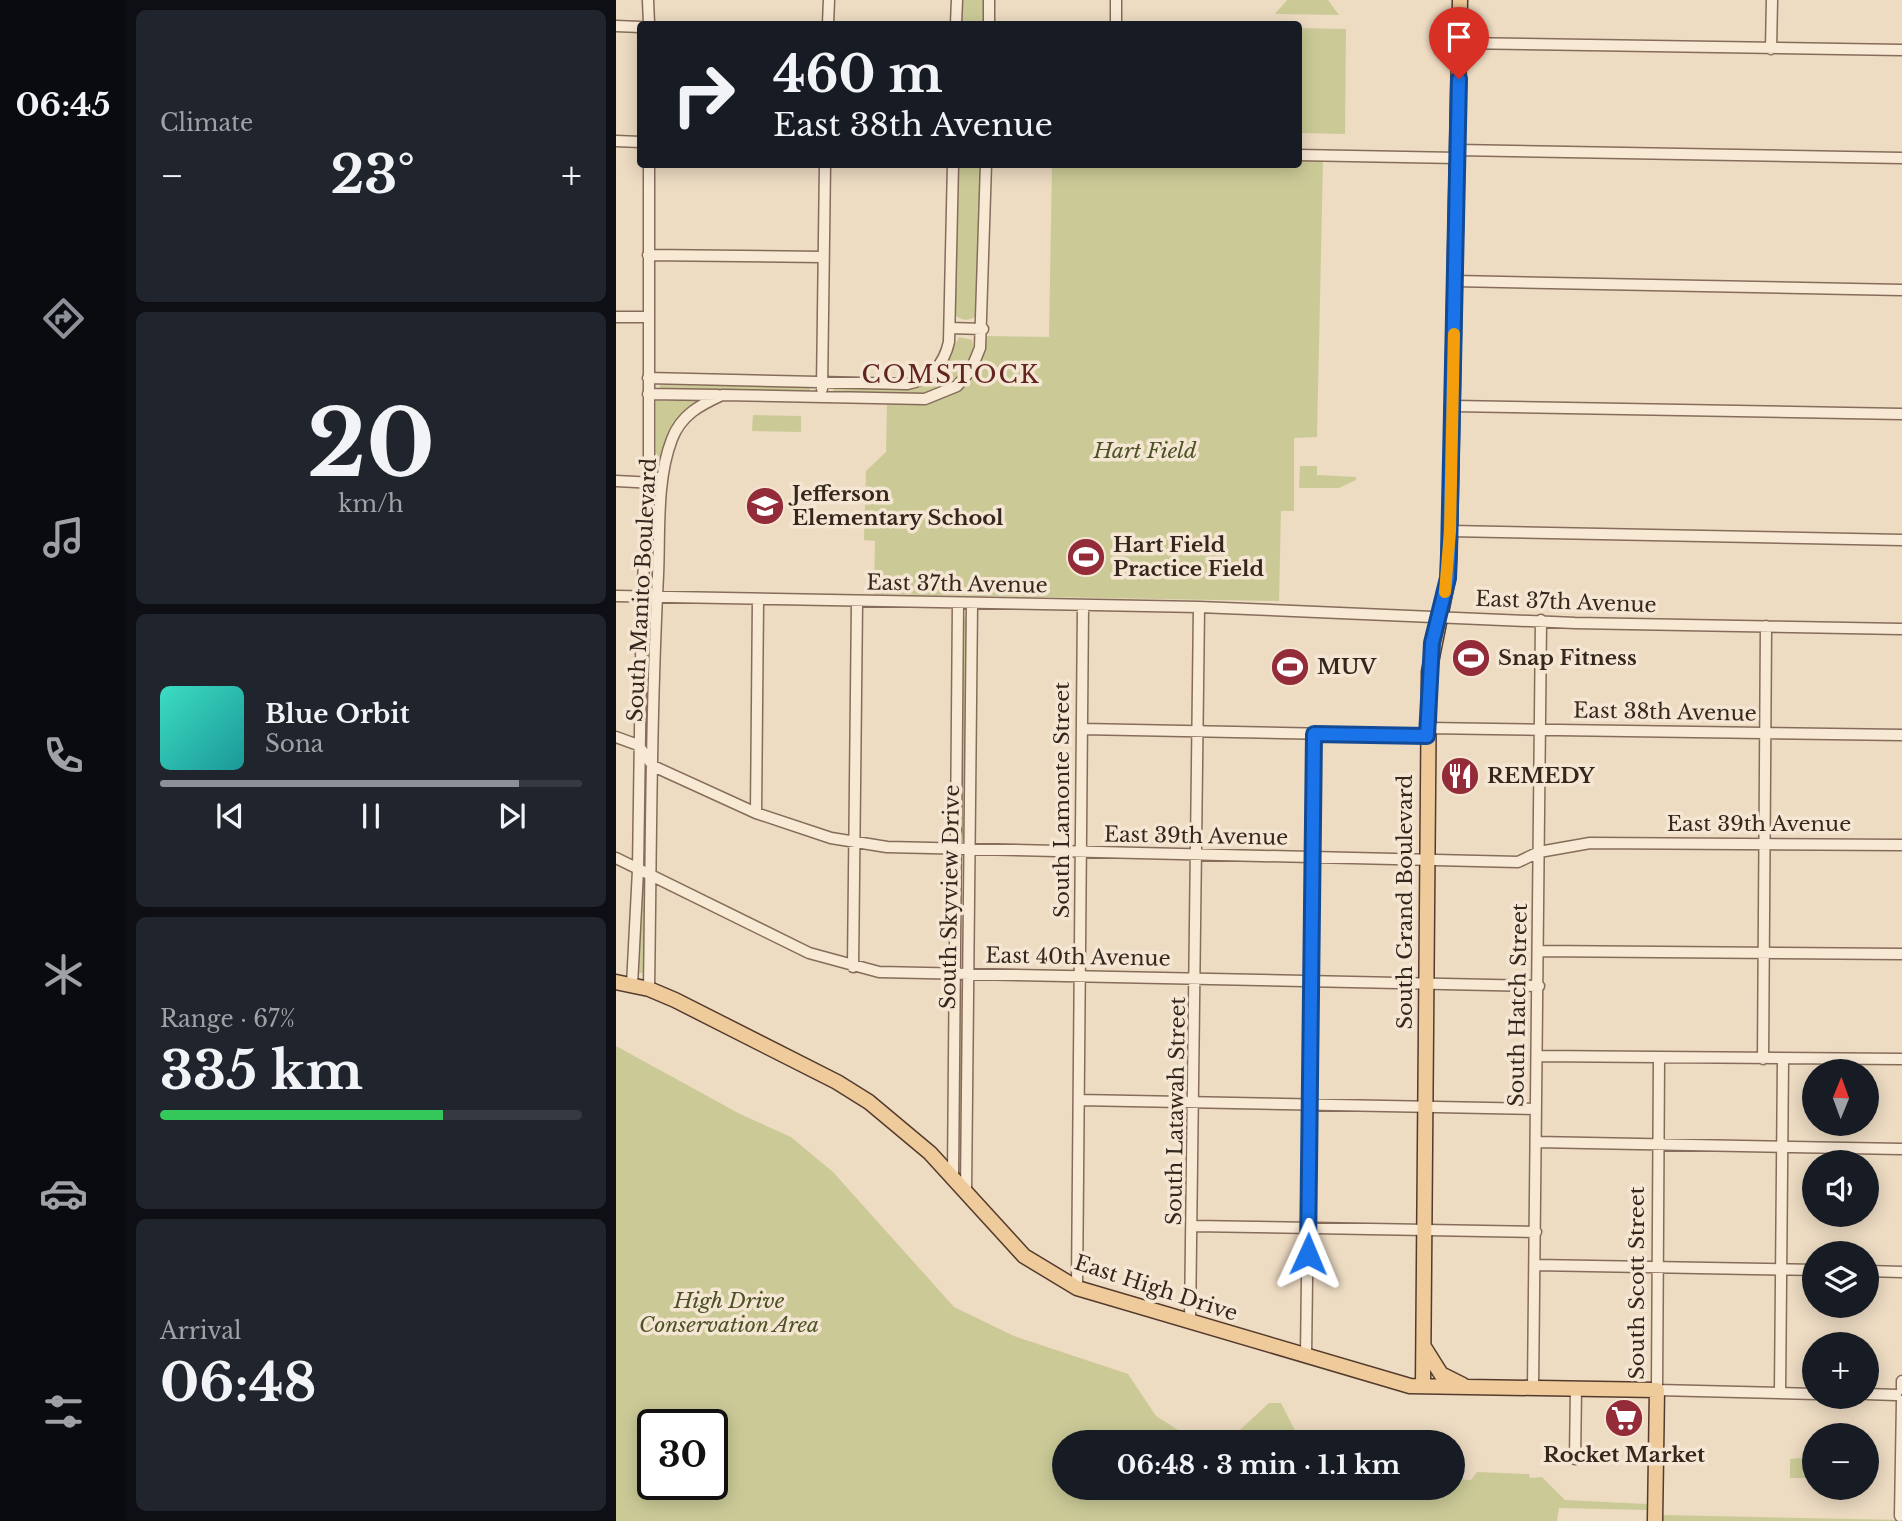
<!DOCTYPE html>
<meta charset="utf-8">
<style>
:root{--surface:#171b24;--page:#20242c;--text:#f1f3f6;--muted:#9ea1a6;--line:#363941;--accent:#8c9099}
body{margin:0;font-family:"Libre Baskerville",serif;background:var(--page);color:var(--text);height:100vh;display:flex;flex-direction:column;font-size:26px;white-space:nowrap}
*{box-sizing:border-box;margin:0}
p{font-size:23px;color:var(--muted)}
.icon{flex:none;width:38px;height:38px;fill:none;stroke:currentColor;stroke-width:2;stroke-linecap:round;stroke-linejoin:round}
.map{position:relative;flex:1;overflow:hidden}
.panel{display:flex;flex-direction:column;gap:10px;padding:10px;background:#0d0f14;width:490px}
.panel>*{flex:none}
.banner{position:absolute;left:21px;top:21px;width:665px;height:147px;border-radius:7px;box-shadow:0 4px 18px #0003;background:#171b24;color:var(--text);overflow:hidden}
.needle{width:46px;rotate:1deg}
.fabs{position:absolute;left:1186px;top:1059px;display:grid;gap:14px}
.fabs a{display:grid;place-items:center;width:77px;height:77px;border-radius:50%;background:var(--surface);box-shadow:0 4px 18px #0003;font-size:35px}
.speed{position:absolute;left:21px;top:1409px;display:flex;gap:14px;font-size:35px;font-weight:700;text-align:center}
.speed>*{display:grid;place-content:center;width:91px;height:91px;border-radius:50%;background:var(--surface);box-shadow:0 4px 18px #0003;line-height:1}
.speed .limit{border:4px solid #111;border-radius:10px;background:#fff;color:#111}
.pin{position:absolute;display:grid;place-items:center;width:60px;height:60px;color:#fff;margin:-72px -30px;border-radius:50% 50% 50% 0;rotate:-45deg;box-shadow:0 0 7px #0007}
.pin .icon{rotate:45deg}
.me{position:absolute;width:77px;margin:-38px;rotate:1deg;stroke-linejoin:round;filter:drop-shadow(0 0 5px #0008)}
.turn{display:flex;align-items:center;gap:24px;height:147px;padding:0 21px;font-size:32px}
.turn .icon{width:91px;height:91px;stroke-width:2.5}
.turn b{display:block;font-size:49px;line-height:60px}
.big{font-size:52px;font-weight:700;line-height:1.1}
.panel .tile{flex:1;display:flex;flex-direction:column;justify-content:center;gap:10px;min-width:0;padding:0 24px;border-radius:10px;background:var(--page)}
.panel .dial{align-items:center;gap:0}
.dial b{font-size:91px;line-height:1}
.song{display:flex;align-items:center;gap:21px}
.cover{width:84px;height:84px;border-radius:10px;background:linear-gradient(135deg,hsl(170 70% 55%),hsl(180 70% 35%))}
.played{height:7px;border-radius:4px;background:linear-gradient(90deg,var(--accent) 85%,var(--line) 85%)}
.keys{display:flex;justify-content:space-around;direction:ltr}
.heat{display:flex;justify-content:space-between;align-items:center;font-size:38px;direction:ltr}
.charge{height:10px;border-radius:5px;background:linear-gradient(90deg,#34c759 67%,var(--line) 0)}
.trip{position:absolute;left:436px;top:1430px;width:413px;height:70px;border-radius:35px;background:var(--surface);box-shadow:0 4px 18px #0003;font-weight:700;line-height:70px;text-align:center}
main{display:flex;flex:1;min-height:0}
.dock{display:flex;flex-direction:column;width:126px;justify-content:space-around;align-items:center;background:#090b0e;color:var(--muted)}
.dock .icon{width:49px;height:49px}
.dock .on{color:var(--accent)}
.dock b{font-size:32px;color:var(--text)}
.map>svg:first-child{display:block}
</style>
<main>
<nav class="dock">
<b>06:45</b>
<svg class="icon on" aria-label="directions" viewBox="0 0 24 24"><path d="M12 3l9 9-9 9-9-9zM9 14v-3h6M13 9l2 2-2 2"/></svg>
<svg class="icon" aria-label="music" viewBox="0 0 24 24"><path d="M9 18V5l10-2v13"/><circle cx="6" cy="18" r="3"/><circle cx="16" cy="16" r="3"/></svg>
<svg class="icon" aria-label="phone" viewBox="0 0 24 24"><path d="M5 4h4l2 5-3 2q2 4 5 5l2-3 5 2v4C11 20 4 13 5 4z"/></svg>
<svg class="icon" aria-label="climate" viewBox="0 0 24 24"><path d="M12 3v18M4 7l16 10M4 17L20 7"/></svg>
<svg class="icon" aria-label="car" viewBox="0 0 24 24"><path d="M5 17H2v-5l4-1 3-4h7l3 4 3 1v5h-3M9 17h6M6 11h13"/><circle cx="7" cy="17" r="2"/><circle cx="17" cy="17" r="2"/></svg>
<svg class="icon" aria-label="filters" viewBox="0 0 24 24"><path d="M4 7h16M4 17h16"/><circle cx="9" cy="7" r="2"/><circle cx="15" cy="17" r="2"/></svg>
</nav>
<section class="panel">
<div class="tile"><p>Climate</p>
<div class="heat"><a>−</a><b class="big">23°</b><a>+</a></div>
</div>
<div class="tile dial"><b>20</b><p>km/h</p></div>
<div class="tile">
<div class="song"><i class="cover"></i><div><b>Blue Orbit</b><p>Sona</p></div></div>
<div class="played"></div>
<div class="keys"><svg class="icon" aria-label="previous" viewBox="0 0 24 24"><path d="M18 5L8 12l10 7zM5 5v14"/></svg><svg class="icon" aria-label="pause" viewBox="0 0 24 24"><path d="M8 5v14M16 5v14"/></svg><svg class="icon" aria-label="next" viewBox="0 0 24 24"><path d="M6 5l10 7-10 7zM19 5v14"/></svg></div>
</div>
<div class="tile"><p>Range · 67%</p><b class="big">335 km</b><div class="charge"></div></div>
<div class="tile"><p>Arrival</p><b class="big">06:48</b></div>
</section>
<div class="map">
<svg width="1286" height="1521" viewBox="0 0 1286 1521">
<rect width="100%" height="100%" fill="#eddbc2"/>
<path fill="#cbca97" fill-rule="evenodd" d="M346,0h22l-1,24h-22z
M671,0h41l11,15 -64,-1z
M683,28l47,1 -1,105 -46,-1z
M683,160l24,1 -6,276 -23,1v73h-13l-2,90 -405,-7 1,-53 -11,-1 2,-69 20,-19 1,-50c71,3 67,-8 98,-66l64,1 3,-172 246,-1z
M341,165h25l-3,149c-9,7 -15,8 -25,1z
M343,337l13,3 2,9 -2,8 -12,18 -9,9 -23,10 -95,-3 1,-4 99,-9 12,-13z
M44,385l150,2v4l-150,-2z
M81,400c-23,17 -32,34 -37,61l-4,-9v-51z
M137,415l48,1v16l-49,-1z
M684,466h17v9l39,2v3l-17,8h-40z
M31,611h5l-4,123 -5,-1z
M346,617h6l-2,221h-7z
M25,886h5l-3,87h-5z
M342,987h6l-1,163h-6z
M0,1046l124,68 51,23 42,35 121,135 60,29 114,38 28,42 41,26h-133v46h388l1,-9 18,1 6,-8 52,2 1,4 12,-1 23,23 82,4v6l-88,-2 -2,13h-941zM37,1424h59v60h-59z
M653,1403h12l20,39h-74z
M1199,1457v21h-25v-19z
M1046,1515l240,5v1h-240z"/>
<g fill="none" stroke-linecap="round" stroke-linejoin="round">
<g stroke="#866c5a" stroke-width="13">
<path id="minor" d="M32,0l1,24
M212,24l1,-24
M340,24l1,-24
M373,24v-24
M500,24v-24
M0,26l24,1
M843,43l443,7
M1155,49l1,-49
M0,141l24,1
M841,150l445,8
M682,155l159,3
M32,255l175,2
M839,281l447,9
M0,317h32
M334,328l33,1
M32,378l259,6c23,-4 37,-20 42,-42l4,-178
M206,389l3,-225
M32,394l70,1
M837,406l449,8
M0,481l39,2
M834,531l452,9
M0,596l583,11 376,16 327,6
M811,728l475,7
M466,729l345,7
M0,737l22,8 15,21 103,47 75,25 56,9 631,15 21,-10 51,-9 312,2
M140,813l2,-213
M0,858l193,95 70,19 660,14
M922,951l364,3
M237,967l4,-365
M16,985l6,-115 4,-273 7,-115v-318
M33,989c2,-138 2,-276 9,-414 2,-43 -2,-95 14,-136 9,-24 28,-34 50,-44l203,4 32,-13 14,-16 9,-22 6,-184
M921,1056l365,3
M1043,1058l-2,332 158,4
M1147,1059l3,-433
M463,1100l457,9
M920,1142l366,7
M337,1176l5,-573
M350,1192l6,-589
M578,1226l342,6
M919,1265l280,5
M1251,1271l35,1
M461,1288l6,-683
M574,1322l9,-715
M690,1356l8,-622
M917,1389l8,-769
M1286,1389v-8
M1164,1393l3,-334
M1251,1394l29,1
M959,1459l1,-71
M1284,1516l2,-115"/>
</g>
<g stroke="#543b2e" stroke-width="17">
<path id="major" d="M0,982l33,7 26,11 162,82 32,20 61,51 94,103 53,32 333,98 247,4 -2,131
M808,1347l17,27 22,11
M807,1386l6,-714 19,-94 2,-47 10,-531"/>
</g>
<use href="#minor" stroke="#f8e9d5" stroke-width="10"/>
<use href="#major" stroke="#efcb9b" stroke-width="14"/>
</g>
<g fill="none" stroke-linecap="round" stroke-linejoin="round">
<g stroke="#114b97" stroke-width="18">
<path id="route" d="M692,1254l6,-520 113,2 5,-93 16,-65 1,-24 10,-475"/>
</g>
<use href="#route" stroke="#1a73e8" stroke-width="12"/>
<path stroke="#f59e0b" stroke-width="12" d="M829,592l5,-61 4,-197"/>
</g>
<defs>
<g id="school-disc" transform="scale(2.0125)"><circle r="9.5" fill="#942b39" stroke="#f4e6d2"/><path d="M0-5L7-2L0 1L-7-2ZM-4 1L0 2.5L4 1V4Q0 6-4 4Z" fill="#fff"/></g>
<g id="stadium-disc" transform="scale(2.0125)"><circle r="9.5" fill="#942b39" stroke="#f4e6d2"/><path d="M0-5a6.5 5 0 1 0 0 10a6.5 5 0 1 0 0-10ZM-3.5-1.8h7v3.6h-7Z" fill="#fff"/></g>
<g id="restaurant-disc" transform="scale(2.0125)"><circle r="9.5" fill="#942b39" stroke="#f4e6d2"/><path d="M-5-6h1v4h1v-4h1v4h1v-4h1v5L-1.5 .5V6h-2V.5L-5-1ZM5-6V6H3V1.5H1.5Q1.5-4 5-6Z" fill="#fff"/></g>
<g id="supermarket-disc" transform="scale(2.0125)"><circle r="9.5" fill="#942b39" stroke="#f4e6d2"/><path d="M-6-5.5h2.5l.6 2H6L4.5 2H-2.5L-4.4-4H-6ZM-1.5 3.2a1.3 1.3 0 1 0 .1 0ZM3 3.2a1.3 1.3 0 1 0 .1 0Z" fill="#fff"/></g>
</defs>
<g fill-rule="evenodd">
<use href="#school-disc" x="149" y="506"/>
<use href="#stadium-disc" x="470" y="557"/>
<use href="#stadium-disc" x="855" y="658"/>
<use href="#stadium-disc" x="674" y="667"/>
<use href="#restaurant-disc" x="844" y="776"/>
<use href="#supermarket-disc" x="1008" y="1418"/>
</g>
<g text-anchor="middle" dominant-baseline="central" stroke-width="7" stroke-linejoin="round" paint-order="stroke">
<g font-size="21" font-style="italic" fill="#4c5225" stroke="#f4e6d2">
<text x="529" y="451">Hart Field</text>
<text x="113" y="1301">High Drive<tspan x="113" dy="24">Conservation Area</tspan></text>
</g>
<g font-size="21" font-weight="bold" fill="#36271e" stroke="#f4e6d2" text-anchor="start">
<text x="176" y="494">Jefferson<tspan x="176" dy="24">Elementary School</tspan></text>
<text x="497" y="545">Hart Field<tspan x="497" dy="24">Practice Field</tspan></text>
<text x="882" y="658">Snap Fitness</text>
<text x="701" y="667">MUV</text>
<text x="871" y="776">REMEDY</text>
<text x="1008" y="1455" text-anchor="middle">Rocket Market</text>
</g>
<g font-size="21" fill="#36271e" stroke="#f4e6d2">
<text transform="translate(341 584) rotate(1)">East 37th Avenue</text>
<text transform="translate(26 590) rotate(-87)">South Manito Boulevard</text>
<text transform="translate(950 602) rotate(2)">East 37th Avenue</text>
<text transform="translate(1049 712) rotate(1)">East 38th Avenue</text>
<text transform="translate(446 800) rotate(-90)">South Lamonte Street</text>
<text x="1143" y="824">East 39th Avenue</text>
<text transform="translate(580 836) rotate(1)">East 39th Avenue</text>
<text transform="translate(334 897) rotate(-89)">South Skyview Drive</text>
<text transform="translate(789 902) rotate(-90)">South Grand Boulevard</text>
<text transform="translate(462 957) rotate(1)">East 40th Avenue</text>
<text transform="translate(902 1005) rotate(-89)">South Hatch Street</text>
<text transform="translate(560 1111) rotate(-89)">South Latawah Street</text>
<text transform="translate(1021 1283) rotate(-90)">South Scott Street</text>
<text transform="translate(540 1288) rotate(18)">East High Drive</text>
</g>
<g font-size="24" letter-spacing="2" fill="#62241e" stroke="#f4e6d2">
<text x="335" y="374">COMSTOCK</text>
</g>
</g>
</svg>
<div class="fabs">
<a><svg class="needle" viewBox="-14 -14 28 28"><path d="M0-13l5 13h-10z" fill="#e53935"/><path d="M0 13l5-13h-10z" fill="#9ea1a6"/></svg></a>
<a><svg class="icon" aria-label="sound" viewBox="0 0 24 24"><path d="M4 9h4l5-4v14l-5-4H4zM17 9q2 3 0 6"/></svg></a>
<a><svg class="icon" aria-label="layers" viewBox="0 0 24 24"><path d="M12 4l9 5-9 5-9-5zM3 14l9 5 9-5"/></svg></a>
<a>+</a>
<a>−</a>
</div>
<div class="speed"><div class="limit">30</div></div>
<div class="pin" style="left:843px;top:79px;background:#d93025"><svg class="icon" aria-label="arrive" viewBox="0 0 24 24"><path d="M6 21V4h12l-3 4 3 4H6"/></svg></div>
<svg class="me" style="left:692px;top:1254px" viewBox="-20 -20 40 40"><path d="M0-17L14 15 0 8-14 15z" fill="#1a73e8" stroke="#fff" stroke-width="4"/></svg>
<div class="trip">06:48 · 3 min · 1.1 km</div>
<div class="banner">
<div class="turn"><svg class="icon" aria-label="right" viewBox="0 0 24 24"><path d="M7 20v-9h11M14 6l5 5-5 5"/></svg><div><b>460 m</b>East 38th Avenue</div></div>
</div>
</div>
</main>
